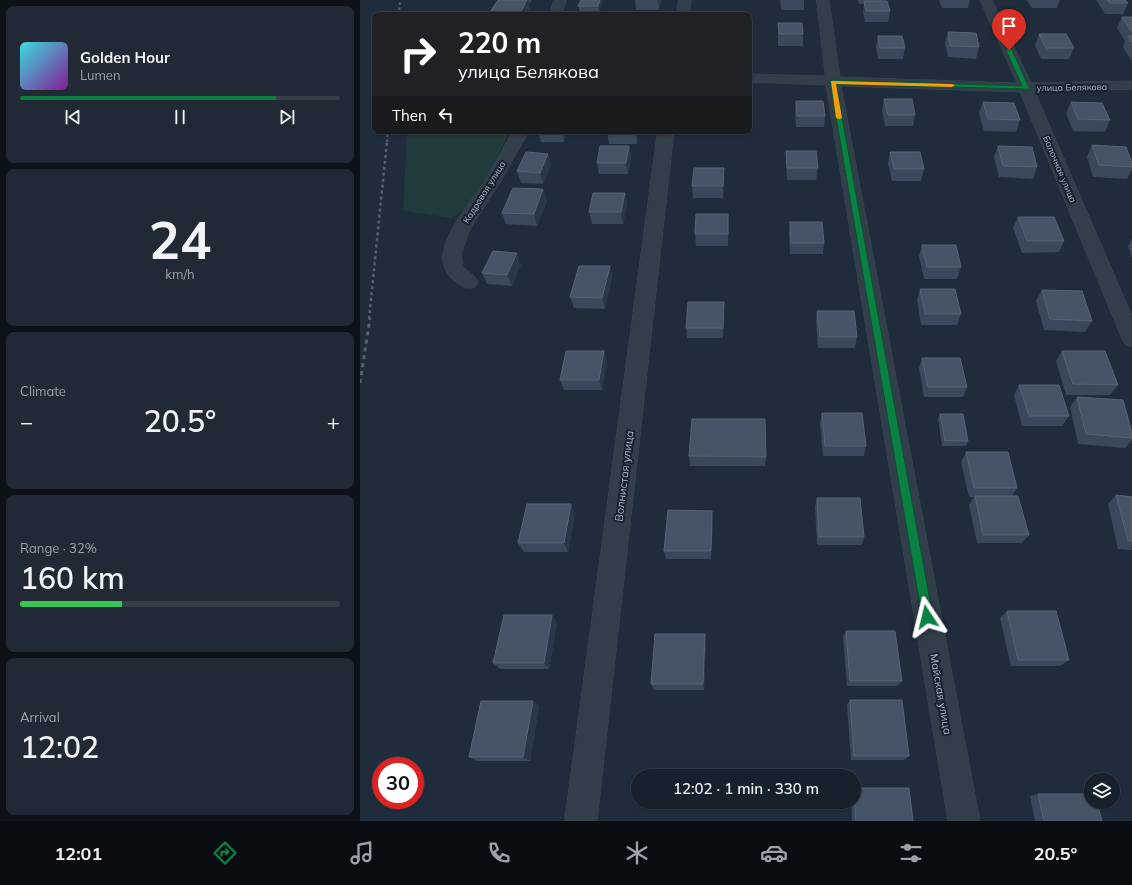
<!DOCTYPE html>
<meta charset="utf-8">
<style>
:root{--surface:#17212c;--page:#202934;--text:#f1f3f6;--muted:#9ea3a9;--line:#363e48;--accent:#0b8043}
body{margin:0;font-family:Mulish,sans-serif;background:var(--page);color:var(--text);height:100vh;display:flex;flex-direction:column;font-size:15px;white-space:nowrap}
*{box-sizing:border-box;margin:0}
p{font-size:13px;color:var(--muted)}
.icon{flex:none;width:22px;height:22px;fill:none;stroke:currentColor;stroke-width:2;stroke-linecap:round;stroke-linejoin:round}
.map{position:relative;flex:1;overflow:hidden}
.details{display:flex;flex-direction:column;gap:6px;padding:6px;background:#0d1218;width:360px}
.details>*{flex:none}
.hud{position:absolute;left:12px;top:12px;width:380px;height:122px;border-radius:8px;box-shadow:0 1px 3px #0004,0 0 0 1px var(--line);background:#202124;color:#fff;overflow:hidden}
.buttons{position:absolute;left:724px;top:773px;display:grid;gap:8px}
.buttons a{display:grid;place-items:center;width:36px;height:36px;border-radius:50%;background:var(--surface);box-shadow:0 1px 3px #0004,0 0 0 1px var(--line);font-size:20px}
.speed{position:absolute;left:12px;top:757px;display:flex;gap:8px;font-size:20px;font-weight:700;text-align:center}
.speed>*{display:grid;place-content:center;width:52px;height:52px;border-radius:50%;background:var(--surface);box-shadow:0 1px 3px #0004,0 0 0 1px var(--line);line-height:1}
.speed .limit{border:6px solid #d22;background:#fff;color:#111}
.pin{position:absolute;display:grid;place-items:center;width:34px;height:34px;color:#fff;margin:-41px -17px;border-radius:50% 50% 50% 0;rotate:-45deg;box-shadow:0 0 4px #0007}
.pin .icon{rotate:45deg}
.me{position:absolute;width:44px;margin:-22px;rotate:350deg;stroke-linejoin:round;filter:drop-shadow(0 0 3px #0008)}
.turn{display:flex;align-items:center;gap:14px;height:84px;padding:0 20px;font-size:18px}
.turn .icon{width:52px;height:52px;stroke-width:2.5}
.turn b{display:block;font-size:28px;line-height:34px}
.then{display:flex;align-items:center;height:38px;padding:0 20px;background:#0003;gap:8px;font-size:15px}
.big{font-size:30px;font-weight:600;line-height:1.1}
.details .tile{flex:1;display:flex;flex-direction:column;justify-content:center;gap:6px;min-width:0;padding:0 14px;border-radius:8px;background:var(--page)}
.details .dial{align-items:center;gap:0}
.dial b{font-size:52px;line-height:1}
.song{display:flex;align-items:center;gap:12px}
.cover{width:48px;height:48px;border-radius:6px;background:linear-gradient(135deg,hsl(180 70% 55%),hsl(290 70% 35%))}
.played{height:4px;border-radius:2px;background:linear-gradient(90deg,var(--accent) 80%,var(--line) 80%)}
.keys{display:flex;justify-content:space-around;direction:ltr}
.heat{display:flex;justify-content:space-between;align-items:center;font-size:22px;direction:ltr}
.charge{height:6px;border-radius:3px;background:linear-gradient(90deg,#34c759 32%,var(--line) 0)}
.trip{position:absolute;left:271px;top:769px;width:230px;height:40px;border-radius:20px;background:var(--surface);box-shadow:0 1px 3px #0004,0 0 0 1px var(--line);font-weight:600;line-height:40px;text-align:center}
.menu{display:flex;height:64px;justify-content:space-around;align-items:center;background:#090d12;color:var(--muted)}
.menu .icon{width:28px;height:28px}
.menu .current{color:var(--accent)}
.menu b{font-size:18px;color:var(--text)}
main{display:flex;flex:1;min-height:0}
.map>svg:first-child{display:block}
</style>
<main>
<section class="details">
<div class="tile">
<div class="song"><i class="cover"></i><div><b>Golden Hour</b><p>Lumen</p></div></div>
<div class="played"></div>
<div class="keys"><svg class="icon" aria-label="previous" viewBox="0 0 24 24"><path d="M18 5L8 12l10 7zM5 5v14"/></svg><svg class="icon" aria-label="pause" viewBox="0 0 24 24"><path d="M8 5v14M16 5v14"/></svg><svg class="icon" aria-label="next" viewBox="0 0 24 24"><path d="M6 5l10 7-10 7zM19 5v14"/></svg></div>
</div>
<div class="tile dial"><b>24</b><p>km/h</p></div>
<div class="tile"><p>Climate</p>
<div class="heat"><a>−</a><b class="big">20.5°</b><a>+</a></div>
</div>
<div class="tile"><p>Range · 32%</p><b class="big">160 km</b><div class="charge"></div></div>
<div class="tile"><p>Arrival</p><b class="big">12:02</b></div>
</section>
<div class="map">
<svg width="772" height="821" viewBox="0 0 772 821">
<rect width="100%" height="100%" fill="#1f2c3b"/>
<path fill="#213a3c" d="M47,131h103l-34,70 -25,17 -48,-7z"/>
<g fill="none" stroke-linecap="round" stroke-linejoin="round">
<g stroke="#3c4754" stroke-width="1">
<path id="minor" d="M194,0h12l-4,15h-12z
M319,0h12l-2,15h-12z
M457,0h12l11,77 177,6 -37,-83h12l39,83 101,-2v8l-97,3 97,224v31l-7,-3 -3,-5 -102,-247 -179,-6 139,735h-32l-122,-736 -77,-3v-8l76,2z
M153,131h16l-27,48 -32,50 -9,25 2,13 12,10 3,5 -3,5c-10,3 -14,-1 -22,-7 -7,-7 -12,-17 -10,-27 6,-28 28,-51 43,-74 9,-16 18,-32 27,-48z
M298,131h16l-77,690h-32z"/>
</g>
<use href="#minor" fill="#333e4b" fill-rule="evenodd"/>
<path stroke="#546273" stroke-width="2" stroke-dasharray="2.5 2.5" stroke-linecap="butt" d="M39,15l1,-15
M27,142l1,-11"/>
<path stroke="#546273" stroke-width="2.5" stroke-dasharray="3 3" stroke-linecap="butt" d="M9,319l18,-178"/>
<path stroke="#546273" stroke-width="3" stroke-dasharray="4 4" stroke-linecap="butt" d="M0,383l10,-65"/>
</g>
<path fill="#39485a" d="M138,0h34l-2,3h-1l1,7 -3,5h-36l-1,-3z
M275,0h26l-2,10h-23z
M420,0h24v10h-23z
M498,0h24l8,11 -2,11h-23l-2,-10 1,-8h-5z
M579,0h31l-2,8h-26z
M667,0h33l-3,8h-25z
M736,0h29l3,3 -5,11h-18z
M243,1l-4,11h-19l-2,-6z
M762,17h10v43h-1l-8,-13 2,-6 -8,-13z
M418,23l25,11v12h-25z
M588,32l31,15 -3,12 -28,-2 -3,-14z
M679,34l35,14 -5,11h-28l-6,-14z
M518,36l27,12 -2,11h-25l-2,-12z
M524,99l31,16 -2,11h-28l-3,-15z
M436,101l29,15 -1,11h-28l-1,-15z
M623,102l37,18 -4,12 -32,-1 -5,-18z
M711,102l39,18 -5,12 -32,-1 -7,-18z
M178,131h29l-3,11h-23z
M279,131l-2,13h-28l-2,-12z
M732,145l40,18v7l-5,9 -34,-2 -6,-20z
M269,146l2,11 -3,17h-29l-2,-11z
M638,146l39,21 -4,12 -34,-2 -5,-20z
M426,151l32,17 -2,12h-29l-1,-18z
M530,152l34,17 -3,12h-29l-4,-18z
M188,154l3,11 -8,19 -22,-1 -4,-12z
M364,180l-1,18h-30l-1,-12z
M183,189l4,12 -10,25 -31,-2 -4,-11z
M265,193l2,11 -4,20h-31l-3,-12z
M368,214v32h-32l-1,-12z
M658,217l46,24 -5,11 -37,1 -9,-25z
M430,222l34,21 -1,11h-33l-1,-21z
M772,239v19l-4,-12z
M562,245l39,22 -4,12h-33l-5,-23z
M161,264l-9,22 -25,-2 -5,-11z
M250,266l2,11 -7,32 -31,-1 -4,-11z
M560,289l41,25 -4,11h-36l-4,-25z
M682,290l50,31 -7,11 -41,-2 -8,-29z
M364,302v11l-1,25h-36l-1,-10z
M457,311l40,26 -2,11h-37l-2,-26z
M244,351l3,11 -5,28h-38l-4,-10z
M702,351l56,34 -8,10h-44l-10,-34z
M562,358l45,29 -4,10h-39l-5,-29z
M659,385l50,31 -7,10h-40l-8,-31z
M717,397l55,36v7l-7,8 -47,-4 -8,-37z
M462,413l44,33 -2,10h-41l-3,-33z
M580,414l28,27 -2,5h-24l-4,-27z
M606,452l51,36 -5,8 17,39 -7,8h-45l-8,-38 5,-8h-5l-8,-35z
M329,456l77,1 -1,9h-75z
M756,495l16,2v53l-14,-1 -10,-45z
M457,498l47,39 -2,8h-45l-2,-38z
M215,513l-7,39h-44l-6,-9z
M353,520l-2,39h-45l-2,-8z
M647,611l62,49 -9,6h-49l-11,-48z
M197,622l-8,47h-49l-7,-6z
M486,631l56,50 -5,5h-50l-4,-49z
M346,641l-2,49h-50l-3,-6z
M490,700l59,56 -5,4h-53l-4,-55z
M173,701l6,5 -9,55h-53l-8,-4z
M494,788l59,33h-61l-1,-19h3z
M678,794l64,27h-67l-5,-25z"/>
<path fill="#293849" d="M167,0h1l2,10 -3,5h-7v-2z
M240,0h3v1l-4,11 -1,-6z
M298,0h3l-2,10z
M202,131h5l-3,11z
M276,131h3l-2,13 -1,-12z
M269,146l2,11 -3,17 -2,-11z
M188,154l3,11 -8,19 -3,-11z
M364,168v12l-1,18v-12z
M183,189l4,12 -10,25 -3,-12z
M265,193l2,11 -4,20 -2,-12z
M368,214l1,11 -1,21z
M157,253l4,11 -9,22 -5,-11z
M250,266l2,11 -7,32 -3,-11z
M364,302v11l-1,25v-10z
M244,351l3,11 -5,28 -3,-10z
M211,504l4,9 -7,39 -4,-9z
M352,511l1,9 -2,39v-8z
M192,615l5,7 -8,47 -5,-6z
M345,634l1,7 -2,49 -1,-6z
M173,701l6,5 -9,55 -7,-4z"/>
<path fill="#455466" stroke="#566475" d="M138,0h29l-7,13 -30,-1z
M221,0h19l-2,6h-20z
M747,0h18l3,3h-18z
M504,1h23l3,10h-24z
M762,17h10v15z
M418,23h24l1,11h-24z
M588,32l28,1 3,14 -29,-1z
M679,34h27l8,14h-28z
M518,36h24l3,12h-25z
M768,36h4v6z
M524,99h28l3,16h-27z
M436,101h27l2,15h-28z
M623,102l31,1 6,17 -32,-1z
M711,102l31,1 8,17 -32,-1z
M247,131h29v1h-29z
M732,145l34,2 6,16v4l-33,-2z
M240,146h29l-3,17h-29z
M638,146l34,1 5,20 -34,-1z
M426,151h30l2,17h-31z
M166,152l22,2 -8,19 -23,-2z
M530,152h30l4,17h-30z
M334,168h30l-1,18h-31z
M153,188l30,1 -9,25 -32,-1z
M233,193h32l-4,19h-32z
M336,214h32v20h-33z
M658,217h36l10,24h-37z
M430,222h32l2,21h-33z
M562,245h34l5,22h-34z
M133,251l24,2 -10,22 -25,-2z
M219,266h31l-8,32 -32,-1z
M560,289h35l6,25h-36z
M682,290l40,1 10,30 -42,-2z
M328,302h36l-1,26h-37z
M457,311h37l3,26h-37z
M206,351h38l-5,29h-39z
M702,351h43l13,34 -45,-1z
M562,358h38l7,29h-39z
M659,385h40l10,31h-40z
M717,397l46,3 9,33v5l-46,-4z
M462,413h40l4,33h-41z
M580,414h23l5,27h-23z
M332,419h73l1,38 -77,-1z
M606,452h42l9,36h-43z
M756,495l16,2v44h-4z
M615,496h43l11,39h-46z
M457,498h43l4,39h-45z
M167,504h44l-7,39h-46z
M308,510l44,1 -1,40h-47z
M647,611h49l13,49h-51z
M144,615h48l-8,48h-51z
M486,631h49l7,50h-52z
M295,634h50l-2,50h-52z
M490,700h52l7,56h-55z
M121,701h52l-10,56h-54z
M494,788h55l4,33h-57l-2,-23z
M678,794h53v8h6l5,19h-58z"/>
<path fill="#0b8043" stroke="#07532c" d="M649,48l3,2 17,38 -1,1 -192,-5 97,533 -2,3 -4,2 -4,-2 -1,-3 -92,-535 3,-2 189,6 -16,-36z"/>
<path fill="#f59e0b" d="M471,81l121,3 3,1 -3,2 -116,-3 6,34 -3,1 -3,-1z"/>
<g text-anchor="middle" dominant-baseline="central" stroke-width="4" stroke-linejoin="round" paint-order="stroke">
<g font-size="9" fill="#adb8c7" stroke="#18232f">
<text transform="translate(712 87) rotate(-1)">улица Белякова</text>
<text transform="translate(700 169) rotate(67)">Балочная улица</text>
<text transform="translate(124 192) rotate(-58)">Кадровая улица</text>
</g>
<g font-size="11" fill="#adb8c7" stroke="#18232f">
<text transform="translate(264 476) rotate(-83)">Волнистая улица</text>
<text transform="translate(581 694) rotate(80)">Майская улица</text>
</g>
</g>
</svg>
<div class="buttons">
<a><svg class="icon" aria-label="layers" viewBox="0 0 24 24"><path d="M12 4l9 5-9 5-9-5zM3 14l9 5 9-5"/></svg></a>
</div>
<div class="speed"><div class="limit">30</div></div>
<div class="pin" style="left:649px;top:50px;background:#d93025"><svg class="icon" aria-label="arrive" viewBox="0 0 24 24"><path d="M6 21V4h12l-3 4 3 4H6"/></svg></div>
<svg class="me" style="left:567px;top:617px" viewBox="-20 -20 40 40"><path d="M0-17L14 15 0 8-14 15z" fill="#0b8043" stroke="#fff" stroke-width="4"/></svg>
<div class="trip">12:02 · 1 min · 330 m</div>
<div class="hud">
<div class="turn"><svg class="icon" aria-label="right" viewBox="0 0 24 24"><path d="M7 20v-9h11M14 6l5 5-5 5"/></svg><div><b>220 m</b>улица Белякова</div></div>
<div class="then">Then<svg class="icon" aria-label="left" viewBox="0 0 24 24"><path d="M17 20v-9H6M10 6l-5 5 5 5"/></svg></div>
</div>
</div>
</main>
<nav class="menu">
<b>12:01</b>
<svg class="icon current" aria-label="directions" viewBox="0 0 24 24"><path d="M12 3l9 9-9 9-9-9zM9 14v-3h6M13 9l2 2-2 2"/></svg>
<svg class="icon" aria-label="music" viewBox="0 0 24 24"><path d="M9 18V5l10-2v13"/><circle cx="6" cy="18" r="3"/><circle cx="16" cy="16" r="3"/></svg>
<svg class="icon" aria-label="phone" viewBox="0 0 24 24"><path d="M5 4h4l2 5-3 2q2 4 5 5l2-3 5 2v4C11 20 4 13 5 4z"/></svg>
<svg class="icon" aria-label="climate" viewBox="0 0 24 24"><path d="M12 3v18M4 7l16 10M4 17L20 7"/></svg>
<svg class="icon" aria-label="car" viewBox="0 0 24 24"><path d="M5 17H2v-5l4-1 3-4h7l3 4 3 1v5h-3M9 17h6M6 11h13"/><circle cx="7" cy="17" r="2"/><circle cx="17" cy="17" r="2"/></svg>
<svg class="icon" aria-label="filters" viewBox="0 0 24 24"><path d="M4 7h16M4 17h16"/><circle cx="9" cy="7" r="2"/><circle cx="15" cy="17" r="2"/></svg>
<b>20.5°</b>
</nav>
